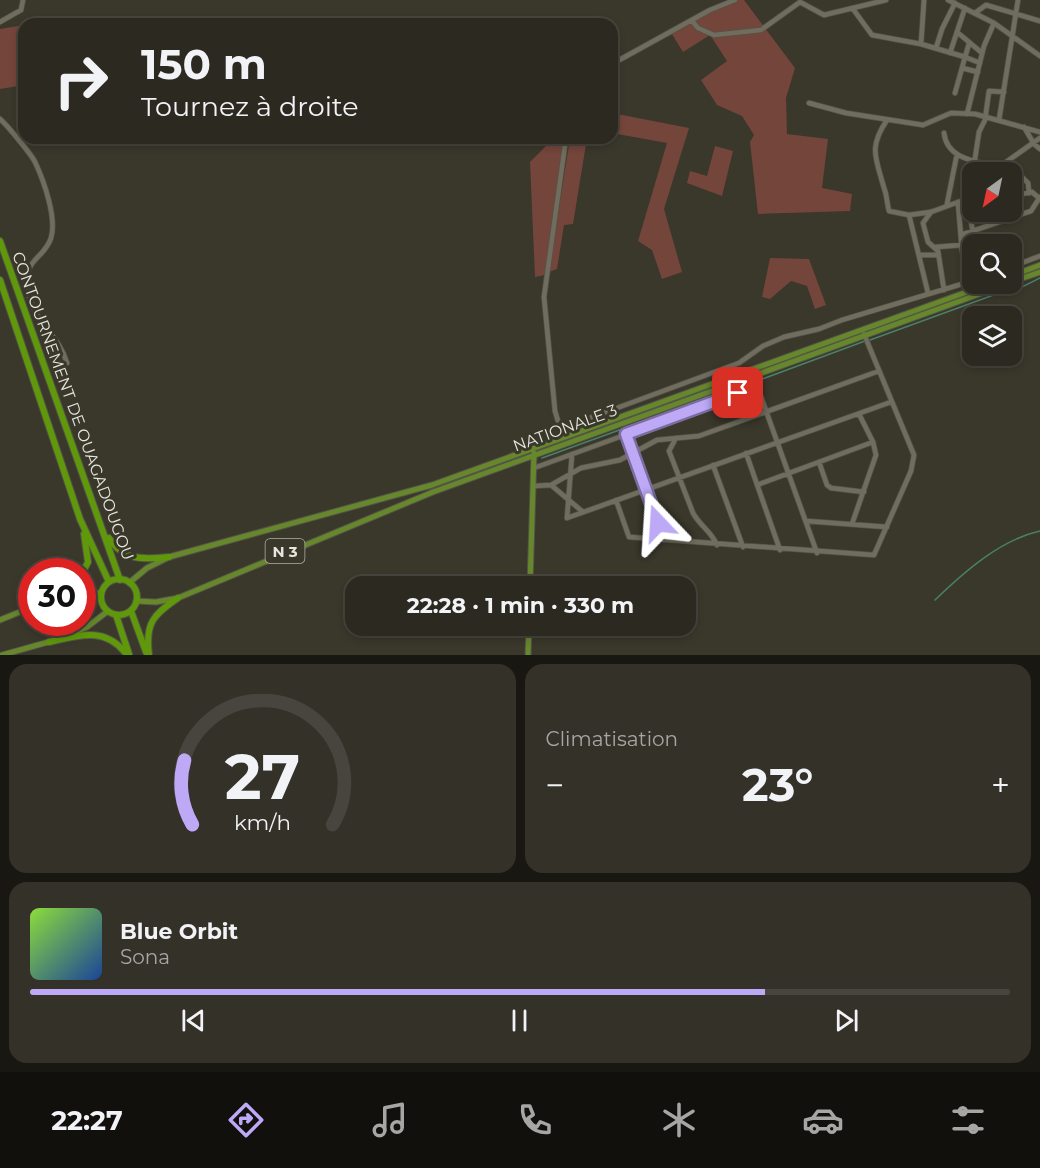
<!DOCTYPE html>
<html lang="fr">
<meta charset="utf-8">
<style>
:root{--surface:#2c2920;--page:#343129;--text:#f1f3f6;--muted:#a6a6a5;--line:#48453e;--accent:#bda9f5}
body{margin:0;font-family:Montserrat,sans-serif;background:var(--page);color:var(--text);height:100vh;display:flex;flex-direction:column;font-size:22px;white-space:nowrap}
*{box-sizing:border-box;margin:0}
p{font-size:20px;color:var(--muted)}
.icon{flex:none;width:33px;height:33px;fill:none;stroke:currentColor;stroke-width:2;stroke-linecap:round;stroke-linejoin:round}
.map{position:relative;height:655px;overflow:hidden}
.side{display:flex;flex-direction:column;gap:9px;padding:9px;background:#181712;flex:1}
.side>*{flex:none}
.banner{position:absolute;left:18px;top:18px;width:600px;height:126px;border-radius:18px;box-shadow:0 3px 9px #0003,0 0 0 2px var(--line);background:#2c2920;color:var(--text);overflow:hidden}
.needle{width:39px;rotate:213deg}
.controls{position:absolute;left:962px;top:162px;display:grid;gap:12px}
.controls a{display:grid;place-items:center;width:60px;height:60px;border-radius:12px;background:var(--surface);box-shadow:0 3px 9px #0003,0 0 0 2px var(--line);font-size:30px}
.speed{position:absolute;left:18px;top:558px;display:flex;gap:12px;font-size:30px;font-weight:700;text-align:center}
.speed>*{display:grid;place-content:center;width:78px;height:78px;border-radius:50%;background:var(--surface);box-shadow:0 3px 9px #0003,0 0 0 2px var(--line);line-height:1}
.speed .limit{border:9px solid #d22;background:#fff;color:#111}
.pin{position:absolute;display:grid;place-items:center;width:51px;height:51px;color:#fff;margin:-26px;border-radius:12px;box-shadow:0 3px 9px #0006}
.me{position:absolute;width:66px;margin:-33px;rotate:340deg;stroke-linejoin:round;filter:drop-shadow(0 0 4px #0008)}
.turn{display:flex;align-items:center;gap:21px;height:126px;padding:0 24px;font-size:27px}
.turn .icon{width:78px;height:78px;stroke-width:2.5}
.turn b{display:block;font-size:42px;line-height:51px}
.big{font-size:45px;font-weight:700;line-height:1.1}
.side .card{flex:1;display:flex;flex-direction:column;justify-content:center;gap:9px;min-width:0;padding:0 21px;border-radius:18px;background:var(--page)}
.side .dial{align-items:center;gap:0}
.dial svg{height:156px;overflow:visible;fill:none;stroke:var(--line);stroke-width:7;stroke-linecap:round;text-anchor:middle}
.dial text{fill:var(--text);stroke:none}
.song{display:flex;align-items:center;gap:18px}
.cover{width:72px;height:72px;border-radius:9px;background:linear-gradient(135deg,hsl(90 70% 55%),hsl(220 70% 35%))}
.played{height:6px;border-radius:3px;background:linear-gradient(90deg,var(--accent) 75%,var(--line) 75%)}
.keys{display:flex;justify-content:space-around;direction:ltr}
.heat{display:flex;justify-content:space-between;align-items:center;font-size:33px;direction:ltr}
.side .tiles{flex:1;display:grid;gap:9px;grid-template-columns:1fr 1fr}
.card:last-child{grid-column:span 2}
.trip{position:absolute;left:345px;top:576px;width:351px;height:60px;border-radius:18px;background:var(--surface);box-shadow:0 3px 9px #0003,0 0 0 2px var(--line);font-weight:700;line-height:60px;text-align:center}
.dock{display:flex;height:96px;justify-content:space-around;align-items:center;background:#12100d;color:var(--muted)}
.dock .icon{width:42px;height:42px}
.dock .current{color:var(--accent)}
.dock b{font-size:27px;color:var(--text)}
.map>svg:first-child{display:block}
</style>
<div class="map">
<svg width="1040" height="655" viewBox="0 0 1040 655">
<rect width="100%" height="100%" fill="#3a372b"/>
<path fill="#74453b" d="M731,0h13l51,68 -9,30 1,36 41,5 -6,49 30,6 -2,17 -92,3 -8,-72 4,-7 -12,-19 -25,-11 -16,-25 26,-19 -17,-26 -27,17 -13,-21z
M24,25v60l-24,4v-60z
M612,113l77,15 -25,81 18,63 -20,7 -10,-29 -14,-9 29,-98 -55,-10z
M554,138h12l-21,137 -10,2 -5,-115z
M570,138h17l-14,86 -9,1 -7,44 -8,3z
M715,146l18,5 -11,45 -35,-13 3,-12 17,5z
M770,258l39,1 17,46 -11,4 -8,-23 -16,-5 -21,18 -8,-2z"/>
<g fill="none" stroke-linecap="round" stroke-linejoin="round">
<path stroke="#4a8068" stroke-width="1.5" d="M870,340l129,-47h11l30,-15
M757,381l108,-40
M542,458l210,-76
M935,600c29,-28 65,-60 105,-69"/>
<g stroke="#545348" stroke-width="6">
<path id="minor" d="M948,0l46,23 46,33
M853,9l19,26 49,9 44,13 -3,11 16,4
M975,13l11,-8 54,16
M692,21l6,7 16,7 47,-5 39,-28 24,13 62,-15
M0,22l21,-12 2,-10
M957,32l25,21
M921,44l3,-44
M969,44l-4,13 15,6
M936,48l6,-19 13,-26
M950,53l15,-45
M612,64l98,-54 25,-10
M955,93l7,-25
M809,103l37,10 77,12 28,-12 24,1 65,18
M967,114l17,-68 10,-23
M0,119c7,6 31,35 35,43 9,19 22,56 16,76 -7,22 -29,20 -23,53 4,28 31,44 39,72
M887,120c-19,28 -11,38 -3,68 3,7 3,16 5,23l20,4 22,-3 41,-15
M999,120l19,-120
M1024,127l10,17 6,5
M944,133c3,27 33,28 54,34
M1008,163l20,20 1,10
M973,172l6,-40 6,-12 4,-29 15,1
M992,172l48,-34
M972,182l-4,22 7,40
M1011,196l21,-4 7,6
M958,202l4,48 7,32
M947,204l10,-50
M931,212l-8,11 5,19 10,9 6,39
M909,215l19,78
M970,216l10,-4
M961,235l70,-24 9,-14
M936,247l26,-2
M920,255h18
M1011,267l29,-11
M751,369l66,184
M560,429l179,-66 24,-17 21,-9 35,-8 23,-9 130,-39
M626,434l38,106
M563,438l-8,-27 -11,-114 22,-159
M676,438l-7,13 24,62c7,13 18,18 24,32
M746,453l34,97
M572,454l-5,64 324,-116
M819,462l8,23 4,3 33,4
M713,465l30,82
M534,468l223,-81
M551,485l30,-17 39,-8 37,-20 42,-4 180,-65
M757,485l116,-43
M534,486l17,-1 32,27
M616,500l13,37 245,18 37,-84 3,-16 -50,-121
M806,521l81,6
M852,524l24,-69 -3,-13 -14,-28"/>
</g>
<g stroke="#545348" stroke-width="7">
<path id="major" d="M1011,276l29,-11
M1011,282l29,-10
M129,583l18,-15 22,-11 263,-72 557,-201
M530,586l4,-133
M82,593h19
M136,601l20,1 22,-4 255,-106 574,-208
M0,620l32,-13
M67,636l20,-9 21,-16
M2,655l50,-14
M528,655l1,-29"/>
</g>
<g stroke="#545348" stroke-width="8">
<path id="highway" d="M0,241l120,339
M0,280l80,239 29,63
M109,538c15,24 36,21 60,19
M82,574l6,-12 -4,-28
M101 597a18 18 0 1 1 36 0a18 18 0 1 1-36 0Z
M131,611l15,41
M116,615l13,39
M49,642c31,-7 57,-16 78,13
M149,655c-4,-32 4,-40 29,-57"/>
</g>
<use href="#minor" stroke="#706d5f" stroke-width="4.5"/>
<use href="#major" stroke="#66872c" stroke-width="5"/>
<use href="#highway" stroke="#5f980a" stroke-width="6"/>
</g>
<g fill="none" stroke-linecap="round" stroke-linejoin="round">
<g stroke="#7b6e9f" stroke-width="15">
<path id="route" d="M658,523l-32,-89 112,-41"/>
</g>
<use href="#route" stroke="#bda9f5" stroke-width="10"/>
</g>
<g text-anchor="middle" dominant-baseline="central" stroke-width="6" stroke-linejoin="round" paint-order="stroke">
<rect fill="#3a372b" stroke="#b3b2a8" stroke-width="1.5" x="265.5" y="539" width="39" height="24" rx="4.5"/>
<g font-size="15" font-weight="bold" fill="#e7e6de">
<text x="285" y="551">N 3</text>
</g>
<g font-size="16" fill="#e7e6de" stroke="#3a372b">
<text transform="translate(73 406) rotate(70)">CONTOURNEMENT DE OUAGADOUGOU</text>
<text transform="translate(565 428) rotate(-20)">NATIONALE 3</text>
</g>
</g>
</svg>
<div class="controls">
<a><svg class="needle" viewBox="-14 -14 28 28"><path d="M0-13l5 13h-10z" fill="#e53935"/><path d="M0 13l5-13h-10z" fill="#a6a6a5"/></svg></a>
<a><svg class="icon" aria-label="search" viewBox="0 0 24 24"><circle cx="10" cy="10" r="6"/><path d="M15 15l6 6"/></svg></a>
<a><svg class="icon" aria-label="layers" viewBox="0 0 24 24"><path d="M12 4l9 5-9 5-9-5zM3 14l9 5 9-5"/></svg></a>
</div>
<div class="speed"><div class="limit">30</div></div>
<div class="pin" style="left:738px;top:393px;background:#d93025"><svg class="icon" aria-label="arrive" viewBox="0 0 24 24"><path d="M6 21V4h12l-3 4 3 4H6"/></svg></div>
<svg class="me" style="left:658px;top:523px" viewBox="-20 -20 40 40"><path d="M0-17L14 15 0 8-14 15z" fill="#bda9f5" stroke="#fff" stroke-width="4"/></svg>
<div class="trip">22:28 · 1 min · 330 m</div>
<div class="banner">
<div class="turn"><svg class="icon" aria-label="right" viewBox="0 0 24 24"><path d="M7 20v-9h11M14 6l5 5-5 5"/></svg><div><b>150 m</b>Tournez à droite</div></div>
</div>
</div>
<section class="side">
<div class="tiles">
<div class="card dial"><svg viewBox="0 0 100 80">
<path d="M14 69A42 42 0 1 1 86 69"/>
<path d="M14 69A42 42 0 0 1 10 36" stroke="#bda9f5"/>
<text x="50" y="56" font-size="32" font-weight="700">27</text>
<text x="50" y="72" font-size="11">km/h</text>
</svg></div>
<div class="card"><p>Climatisation</p>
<div class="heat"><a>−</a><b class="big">23°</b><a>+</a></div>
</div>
<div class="card">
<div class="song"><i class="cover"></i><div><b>Blue Orbit</b><p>Sona</p></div></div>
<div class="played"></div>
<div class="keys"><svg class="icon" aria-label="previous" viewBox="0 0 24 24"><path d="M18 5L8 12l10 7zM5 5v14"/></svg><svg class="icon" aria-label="pause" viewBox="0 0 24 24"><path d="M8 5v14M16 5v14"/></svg><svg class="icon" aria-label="next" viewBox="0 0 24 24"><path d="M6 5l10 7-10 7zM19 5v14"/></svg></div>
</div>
</div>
</section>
<nav class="dock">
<b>22:27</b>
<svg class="icon current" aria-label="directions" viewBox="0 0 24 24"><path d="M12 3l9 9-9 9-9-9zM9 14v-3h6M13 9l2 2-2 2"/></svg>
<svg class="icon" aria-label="music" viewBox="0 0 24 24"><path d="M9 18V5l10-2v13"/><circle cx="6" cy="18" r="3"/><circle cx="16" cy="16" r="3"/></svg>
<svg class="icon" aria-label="phone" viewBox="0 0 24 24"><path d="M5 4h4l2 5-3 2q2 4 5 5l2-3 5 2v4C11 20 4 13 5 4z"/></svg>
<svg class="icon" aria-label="climate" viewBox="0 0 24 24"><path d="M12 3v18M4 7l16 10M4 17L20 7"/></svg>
<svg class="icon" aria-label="car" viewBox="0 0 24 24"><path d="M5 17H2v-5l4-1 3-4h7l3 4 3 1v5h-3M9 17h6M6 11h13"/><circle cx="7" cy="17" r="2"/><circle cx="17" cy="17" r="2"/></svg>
<svg class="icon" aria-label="filters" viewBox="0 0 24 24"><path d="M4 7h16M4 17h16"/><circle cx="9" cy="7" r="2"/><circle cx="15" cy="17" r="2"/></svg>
</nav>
